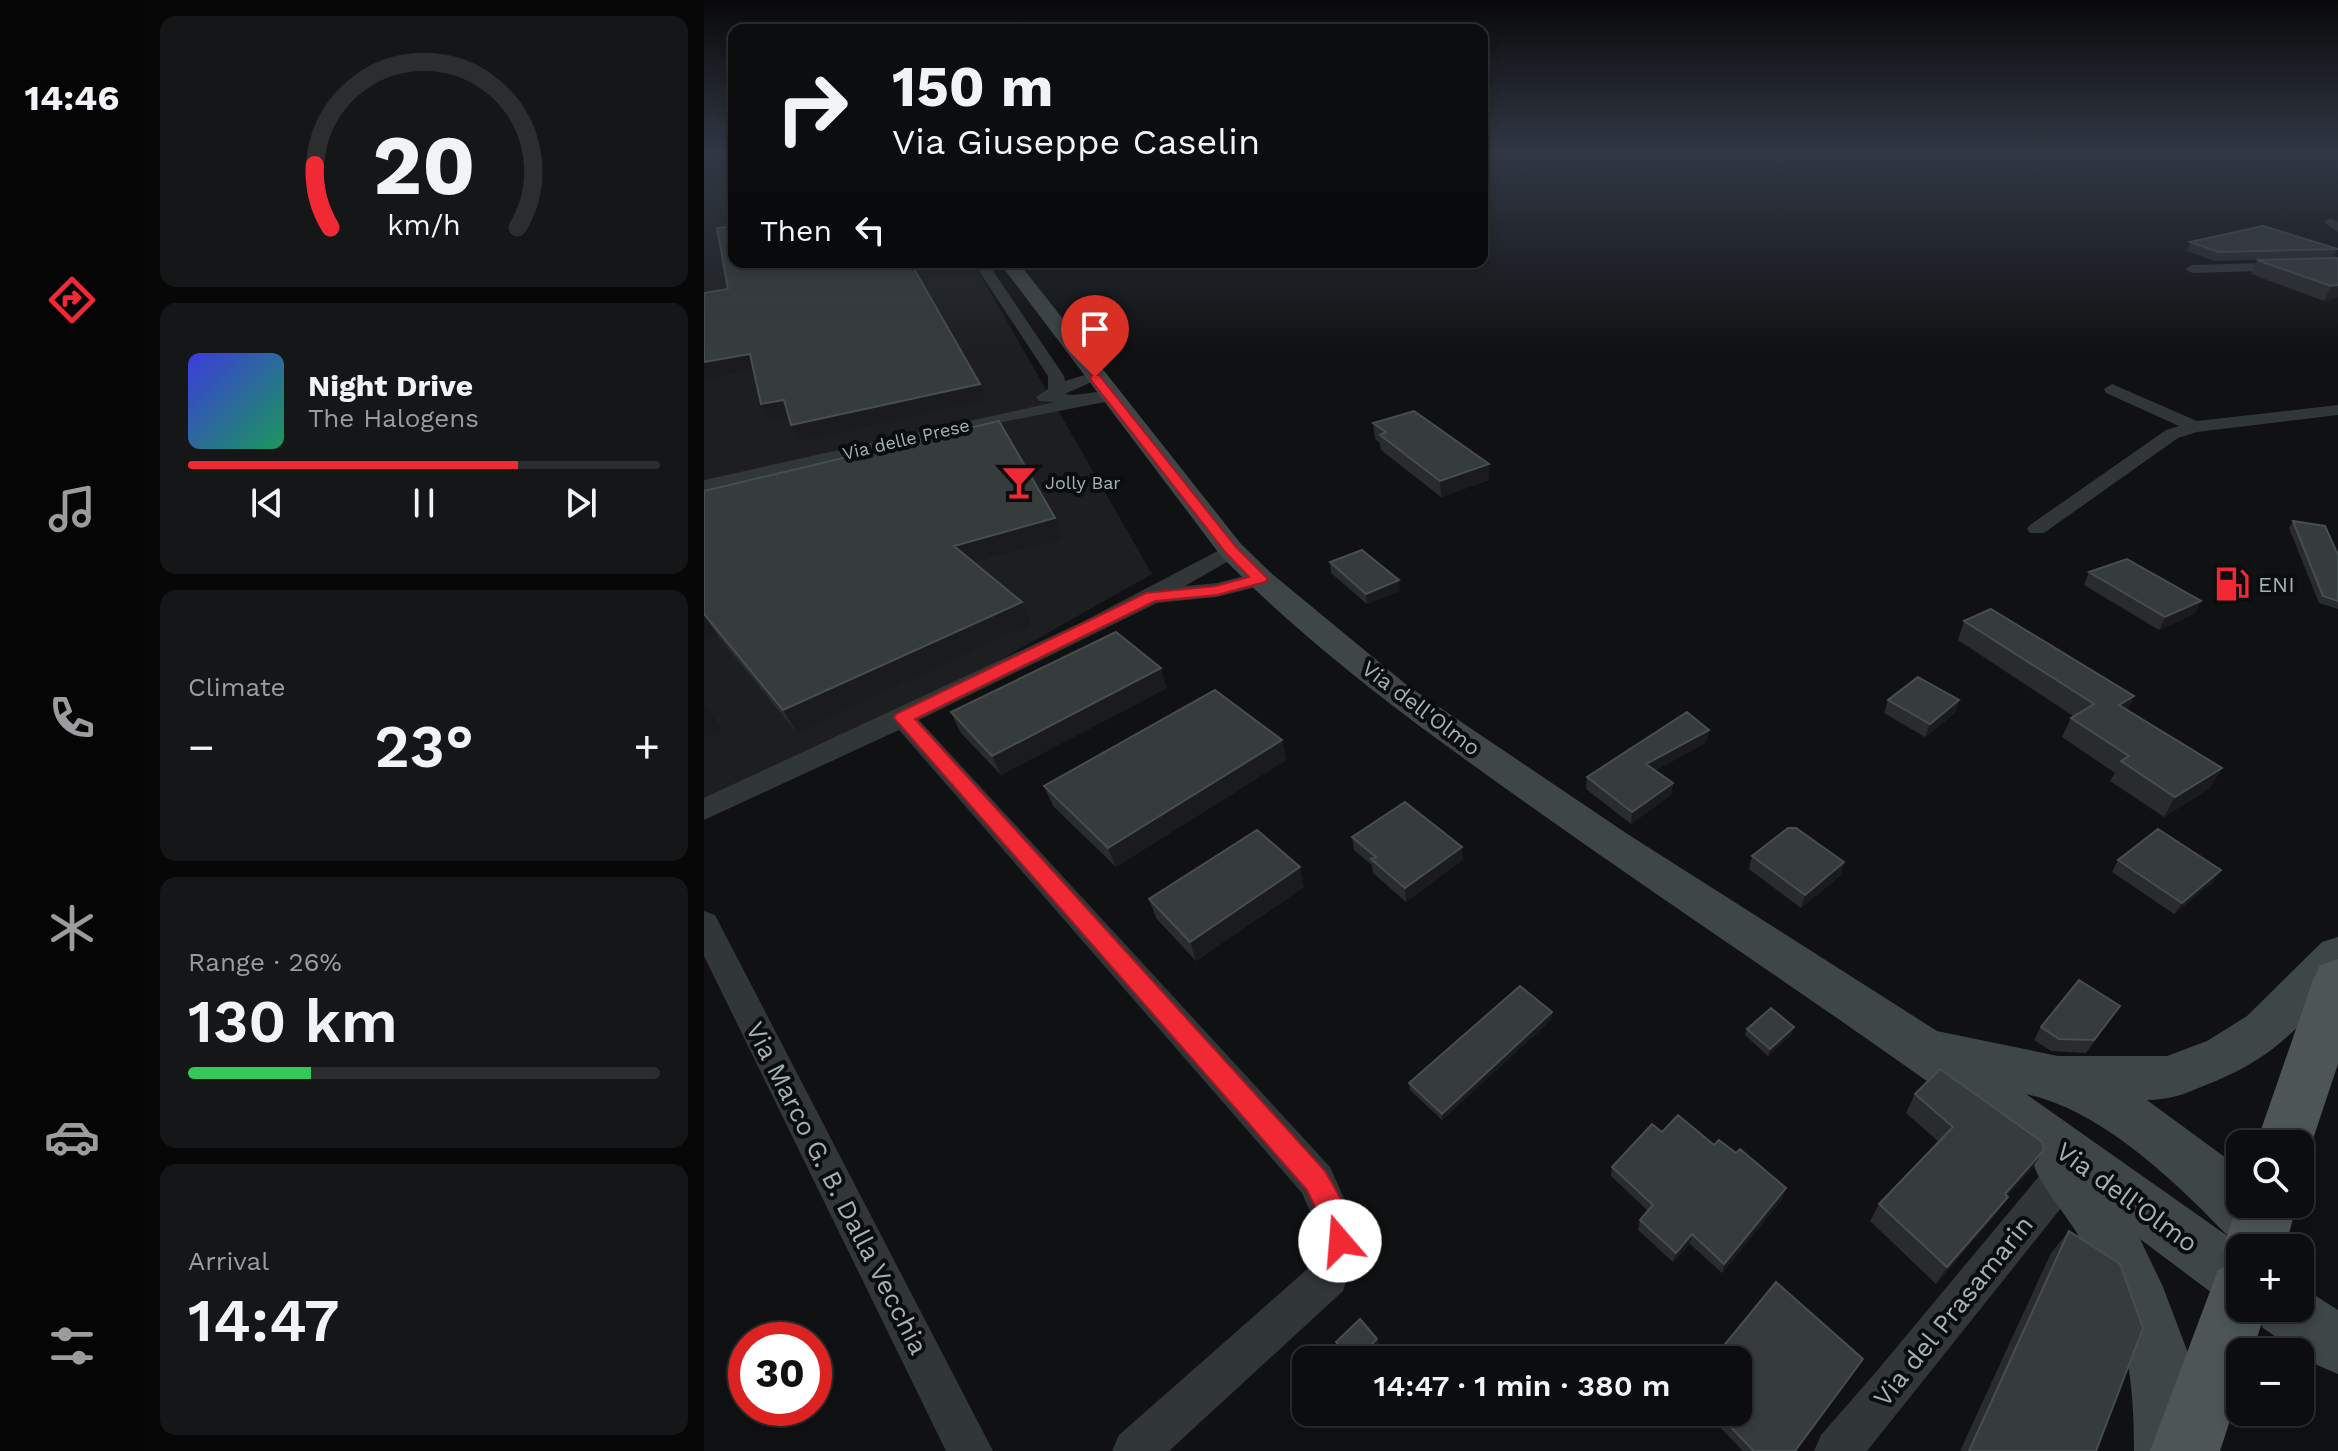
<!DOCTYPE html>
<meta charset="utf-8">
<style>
:root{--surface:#0c0d0e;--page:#151617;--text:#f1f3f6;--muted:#9a9c9e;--line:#2c2d2e;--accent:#f12935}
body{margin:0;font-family:"Work Sans",sans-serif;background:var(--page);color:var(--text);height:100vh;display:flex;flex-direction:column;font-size:30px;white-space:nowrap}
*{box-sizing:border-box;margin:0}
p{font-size:26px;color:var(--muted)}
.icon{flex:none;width:44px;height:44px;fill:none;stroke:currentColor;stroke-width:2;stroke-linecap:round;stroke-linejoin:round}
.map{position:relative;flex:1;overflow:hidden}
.sheet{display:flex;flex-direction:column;gap:16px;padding:16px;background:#070708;width:560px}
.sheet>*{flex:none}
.banner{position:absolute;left:24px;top:24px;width:760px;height:244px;border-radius:16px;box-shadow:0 4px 12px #0003,0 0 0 2px var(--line);background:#0c0d0e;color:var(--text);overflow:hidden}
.tools{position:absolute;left:1522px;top:1130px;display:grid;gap:16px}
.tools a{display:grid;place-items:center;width:88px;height:88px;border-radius:16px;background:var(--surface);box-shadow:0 4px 12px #0003,0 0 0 2px var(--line);font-size:40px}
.speed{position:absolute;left:24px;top:1322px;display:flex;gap:16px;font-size:40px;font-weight:700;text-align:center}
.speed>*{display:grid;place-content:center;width:104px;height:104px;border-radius:50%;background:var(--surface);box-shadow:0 4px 12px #0003,0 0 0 2px var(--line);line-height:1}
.speed .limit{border:12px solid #d22;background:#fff;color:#111}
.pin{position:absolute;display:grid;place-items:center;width:68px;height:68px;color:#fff;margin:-82px -34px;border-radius:50% 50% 50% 0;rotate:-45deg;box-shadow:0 0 8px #0007}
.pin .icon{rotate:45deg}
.me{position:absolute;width:88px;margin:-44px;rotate:342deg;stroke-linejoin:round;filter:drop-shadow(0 0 6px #0008)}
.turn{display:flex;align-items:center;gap:28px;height:168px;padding:0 32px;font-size:36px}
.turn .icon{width:104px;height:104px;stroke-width:2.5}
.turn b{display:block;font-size:56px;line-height:68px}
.then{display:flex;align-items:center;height:76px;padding:0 32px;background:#0003;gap:16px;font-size:30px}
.big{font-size:60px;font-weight:600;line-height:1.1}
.sheet .tile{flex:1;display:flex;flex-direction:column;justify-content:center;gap:12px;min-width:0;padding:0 28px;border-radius:16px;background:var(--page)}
.sheet .dial{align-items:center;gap:0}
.dial svg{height:208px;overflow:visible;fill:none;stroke:var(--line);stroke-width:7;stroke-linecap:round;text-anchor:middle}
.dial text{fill:var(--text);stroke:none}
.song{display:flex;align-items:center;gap:24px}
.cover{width:96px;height:96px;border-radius:12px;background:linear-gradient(135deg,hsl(240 70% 55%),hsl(150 70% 35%))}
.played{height:8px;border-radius:4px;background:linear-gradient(90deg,var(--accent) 70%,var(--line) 70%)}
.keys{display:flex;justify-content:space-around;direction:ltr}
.heat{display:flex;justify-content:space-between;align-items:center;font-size:44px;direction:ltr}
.charge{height:12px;border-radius:6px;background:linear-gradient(90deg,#34c759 26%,var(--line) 0)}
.trip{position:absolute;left:588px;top:1346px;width:460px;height:80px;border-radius:16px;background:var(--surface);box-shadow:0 4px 12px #0003,0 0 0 2px var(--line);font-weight:600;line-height:80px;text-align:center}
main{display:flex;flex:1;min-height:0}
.dock{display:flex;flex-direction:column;width:144px;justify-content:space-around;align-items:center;background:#050506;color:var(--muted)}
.dock .icon{width:56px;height:56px}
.dock .selected{color:var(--accent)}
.dock b{font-size:36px;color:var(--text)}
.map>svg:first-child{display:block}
</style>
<main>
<nav class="dock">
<b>14:46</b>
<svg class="icon selected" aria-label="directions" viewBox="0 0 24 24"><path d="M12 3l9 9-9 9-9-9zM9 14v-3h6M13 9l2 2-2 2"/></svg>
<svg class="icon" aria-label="music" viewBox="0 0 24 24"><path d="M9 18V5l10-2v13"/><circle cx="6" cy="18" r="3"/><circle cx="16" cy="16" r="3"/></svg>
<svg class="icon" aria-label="phone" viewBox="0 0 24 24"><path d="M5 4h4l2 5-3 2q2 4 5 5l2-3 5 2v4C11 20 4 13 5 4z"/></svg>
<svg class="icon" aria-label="climate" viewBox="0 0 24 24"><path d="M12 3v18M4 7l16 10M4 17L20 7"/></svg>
<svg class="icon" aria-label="car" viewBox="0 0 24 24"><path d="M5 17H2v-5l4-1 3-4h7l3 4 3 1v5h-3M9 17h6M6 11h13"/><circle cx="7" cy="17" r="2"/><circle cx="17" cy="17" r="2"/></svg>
<svg class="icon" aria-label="filters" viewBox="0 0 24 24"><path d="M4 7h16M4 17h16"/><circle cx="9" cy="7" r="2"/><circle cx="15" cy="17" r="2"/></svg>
</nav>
<section class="sheet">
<div class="tile dial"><svg viewBox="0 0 100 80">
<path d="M14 69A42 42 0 1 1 86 69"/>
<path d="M14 69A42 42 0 0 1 8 45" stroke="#f12935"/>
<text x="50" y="56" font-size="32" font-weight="700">20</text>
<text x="50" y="72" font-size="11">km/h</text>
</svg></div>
<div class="tile">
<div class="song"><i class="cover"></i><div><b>Night Drive</b><p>The Halogens</p></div></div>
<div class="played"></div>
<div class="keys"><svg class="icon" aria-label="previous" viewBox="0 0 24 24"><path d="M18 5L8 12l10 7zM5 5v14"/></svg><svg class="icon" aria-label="pause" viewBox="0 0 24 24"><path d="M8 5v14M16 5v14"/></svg><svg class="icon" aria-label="next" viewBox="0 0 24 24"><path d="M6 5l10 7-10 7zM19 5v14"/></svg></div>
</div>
<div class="tile"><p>Climate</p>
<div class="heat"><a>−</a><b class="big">23°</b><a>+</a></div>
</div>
<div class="tile"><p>Range · 26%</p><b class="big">130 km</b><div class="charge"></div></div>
<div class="tile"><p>Arrival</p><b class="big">14:47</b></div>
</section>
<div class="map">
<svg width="1634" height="1451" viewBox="0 0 1634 1451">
<rect width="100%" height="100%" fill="#101112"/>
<path fill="#1c1e1f" d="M0,151h30v111h239l179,312 -327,185 -121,57z"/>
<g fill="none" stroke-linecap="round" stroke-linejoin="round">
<path fill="#313637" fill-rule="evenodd" d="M1626,218l8,4v10l-14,-10z
M1634,261v8l-146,4 -7,-4 7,-4z
M269,262h14l77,114 1,5 30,-9 8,5 -38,17c18,3 33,-5 50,-2l3,4 -3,4 -122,24 -289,68v-12l351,-78 -16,-1 -3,-4 12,-8v-13z
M1408,384l85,37 141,-16v10l-141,17 -19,6 -134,95h-14l-3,-4 3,-4 136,-95 13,-4 -73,-33 -2,-4z
M527,544l8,1 3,5 -3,5 -54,31 32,-3 43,-11 11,7 -3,5 -51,13 -60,6 -238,117 411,447 27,60v21l-14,43 -174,160h-57l7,-16 194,-171 4,-37 -15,-34 -403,-463 -195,90v-22l380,-177z
M0,911l11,4 278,536h-47l-242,-495z
M1364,1151l13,6 6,13 -6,13 -214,268h-53l7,-16 55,-63 179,-215z"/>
<path fill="#3f4647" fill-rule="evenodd" d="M295,262h19l223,282 30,29 137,113 221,149 308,196 121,25h109l40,-15 40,-25 75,-74 16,-5v48c-48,51 -69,76 -137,102 -19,8 -33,13 -54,13l79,58 14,14v32h33l6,7 8,19 -7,18h-40v59l-20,-8 -80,-60 23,48 25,66 10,98h-64c0,-89 -11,-137 -56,-216 -13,-23 -42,-53 -46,-77 -166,-125 -338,-235 -506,-355 -107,-76 -213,-153 -305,-247zM1322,1094c76,16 150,88 203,143z
M1596,1286l38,24v64l-21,-9 -54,-37 -9,-20h46z"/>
<path fill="#4d5556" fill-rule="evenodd" d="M1634,959v105l-33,99 -5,3v-22h-44l57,-164 7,-15z
M1536,1197v7h57l-12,44h-45v60h27l-15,44h-12v38l-20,61h-70l68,-181 12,-6 -7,-16z"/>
</g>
<path fill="#292c2d" d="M1572,151h62v9l-61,-5z
M1486,242l148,7 -4,9 4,39 -14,4 -73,-27 6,-14 -42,1 -28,-10z
M669,423l116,41v16l-48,17 -60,-47 -1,-7 -5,-4z
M0,491l358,48 -86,25 55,60 -234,109 -79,-97 -14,4z
M1589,521l45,34v54l-19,-6 -30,-75z
M626,562l70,29 -33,13 -36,-31z
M1385,572l112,29 -7,13 -35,16 -75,-45z
M1260,621l170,75 -7,14 95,58 -12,20 -46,29 -54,-36 5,-8 -53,-36 9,-19 2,-2 -115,-76z
M463,688l-166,87 -41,-43 -9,-20z
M1184,700h71l-4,13 -30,24 -41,-24z
M578,740l4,20 -170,107 -63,-61 -9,-20z
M1003,742l-53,29 19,12 -2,12 -40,29 -45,-35 1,-12z
M648,837l111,23 -57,42 -33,-29 -1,-8 -18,-15z
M1048,856l92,6 -4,14 -39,32 -52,-39z
M1414,860l95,22 -39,32 -62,-42z
M600,887l-108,74 -40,-43 -7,-19z
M1416,1006l-34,47 -35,-2 -17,-11 7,-13z
M848,1019l-110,101 -32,-30 -1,-7z
M1043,1029l45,5 -24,22 -23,-21z
M1211,1094l129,56 -12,18 -25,28 1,1 -12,17 -60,70 -66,-63 9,-17 60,-62 -33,-29z
M958,1132l52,13 69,53 -61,75 -32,-29 -17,18 -35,-32 2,-10 8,-9 -37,-35 1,-9z
M1365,1231l27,220h-136l91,-198z
M632,1342l43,2 -16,16h-15l-10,-13z
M1159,1359l-67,92h-53l-38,-39h33z"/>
<path fill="#1a1b1c" d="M0,151h30v9l-30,4z
M1634,285v12l-14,4 7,-15z
M46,354l7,15 -53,10v-17z
M276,384l5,16 -186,41 -8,-16z
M80,400l8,16 -23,5 -8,-17z
M785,464v16l-48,17 -1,-16z
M351,518l7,21 -99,28 -9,-21z
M695,580l1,11 -33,13 -1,-10z
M1497,601l-7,13 -35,16 6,-13z
M318,602l9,22 -234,109 -14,-23z
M0,614l14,22 -14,4z
M457,668l6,20 -166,87 -9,-19z
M1430,696l-10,20 -5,-11z
M1255,700l-4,13 -30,24 5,-13z
M0,703l18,27 -18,8z
M1005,730l-2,12 -63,34 2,-12z
M578,740l4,20 -170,107 -8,-19z
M1518,768l-12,20 -46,29 11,-20z
M969,783l-2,12 -40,29 1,-12z
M758,847l1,13 -57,42 -1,-14z
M1140,862l-4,14 -39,32 4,-13z
M596,867l4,20 -108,74 -6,-19z
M1517,870l-8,12 -39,32 8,-11z
M848,1012v7l-110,101v-6z
M1090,1027l-2,7 -24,22 2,-7z
M1340,1150l-12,18 -39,43 12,-17z
M1082,1188l-3,10 -61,75 2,-9z
M1304,1197l-12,17 -60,70 11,-17z
M988,1234l-2,10 -17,18 3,-9z
M673,1339l2,5 -16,16h-7z
M1159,1359l-67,92h-1z"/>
<path fill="#363b3b" stroke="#474e4e" stroke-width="2" d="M30,226v36h176l70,122 -189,41 -7,-25 -23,4 -11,-50 -46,8v-69l24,-4 -11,-61z
M1559,226l75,23 -119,3 -29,-10z
M1634,258v27l-7,1 -74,-26z
M710,411l75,53 -49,17 -60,-46 6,-3 -13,-9z
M295,421l56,97 -101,28 68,56 -239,108 -79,-96v-123z
M1589,521l32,5 13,29v46l-15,-5z
M658,550l37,30 -33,14 -36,-32z
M1423,559l74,42 -36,16 -76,-45z
M1287,609l143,87 -15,9 103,63 -47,29 -54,-36 8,-5 -58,-38 23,-14 -130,-83z
M412,632l45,36 -169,88 -41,-44z
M1214,677l41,23 -29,24 -42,-24z
M511,690l67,50 -174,108 -64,-62z
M983,712l22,18 -63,34 27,19 -41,29 -45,-35z
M701,802l57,45 -57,41 -34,-29 5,-2 -24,-20z
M1084,828h8l48,34 -39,33 -53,-39z
M1454,829l63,41 -39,33 -64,-43z
M553,830l43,37 -110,75 -41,-43z
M1375,980l41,26 -26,34 -35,-1 -18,-12z
M816,986l32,26 -110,102 -33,-31z
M1067,1008l23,19 -24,22 -23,-20z
M1236,1069l102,73 2,8 -39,44 3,3 -61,70 -68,-63 74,-77 -38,-33z
M974,1115l36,30 5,-5 17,13 4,-4 46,39 -62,76 -32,-30 -16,19 -36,-33 13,-15 -41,-38 40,-43 10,8z
M1365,1231l51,33 23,64 -47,123h-127z
M1072,1282l87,77 -68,92h-41l-38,-39h22v-52h-26z
M656,1319l17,20 -21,21h-5l-15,-18z"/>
<linearGradient id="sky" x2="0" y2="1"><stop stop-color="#09090a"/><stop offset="0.43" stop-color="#313844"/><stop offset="1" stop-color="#313844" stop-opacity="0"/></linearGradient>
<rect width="1634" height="354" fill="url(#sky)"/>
<path fill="#f12935" stroke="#9d1b22" stroke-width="2" d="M387,375h8l137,172 32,32 -3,3 -48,13 -62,6 -240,118 410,452c12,22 36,55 25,80l-10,4 -9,-4 -10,-32 -14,-29 -413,-472 2,-4 250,-121 70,-7 33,-9 -23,-24 -135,-173z"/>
<defs>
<g id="bar-bare" transform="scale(2.76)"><path d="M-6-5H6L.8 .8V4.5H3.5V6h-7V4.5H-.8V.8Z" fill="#f12935" stroke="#0b0c0d" stroke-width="2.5" paint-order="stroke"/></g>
<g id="fuel-bare" transform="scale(2.76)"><path d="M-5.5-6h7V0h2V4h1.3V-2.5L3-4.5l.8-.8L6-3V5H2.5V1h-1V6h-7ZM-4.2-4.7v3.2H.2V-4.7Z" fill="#f12935" stroke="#0b0c0d" stroke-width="2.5" paint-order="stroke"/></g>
</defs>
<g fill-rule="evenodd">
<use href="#bar-bare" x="315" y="482"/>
<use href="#fuel-bare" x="1528" y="584"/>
</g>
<g text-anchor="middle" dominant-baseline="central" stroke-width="8" stroke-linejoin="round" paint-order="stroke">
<g font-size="18" fill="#a1b3b2" stroke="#0b0c0d">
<text transform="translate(202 439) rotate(-13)">Via delle Prese</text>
</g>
<g font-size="18" fill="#a1b3b2" stroke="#0b0c0d" text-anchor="start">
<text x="341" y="482">Jolly Bar</text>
</g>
<g font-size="22" fill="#a1b3b2" stroke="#0b0c0d" text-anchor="start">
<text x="1554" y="584">ENI</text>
</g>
<g font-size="22" fill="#a1b3b2" stroke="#0b0c0d">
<text transform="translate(717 708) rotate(37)">Via dell'Olmo</text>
</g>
<g font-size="26" fill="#a1b3b2" stroke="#0b0c0d">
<text transform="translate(133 1188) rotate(63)">Via Marco G. B. Dalla Vecchia</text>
<text transform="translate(1423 1197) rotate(36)">Via dell'Olmo</text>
<text transform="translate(1249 1311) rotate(-51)">Via del Prasamarin</text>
</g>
</g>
</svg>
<div class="tools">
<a><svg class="icon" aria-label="search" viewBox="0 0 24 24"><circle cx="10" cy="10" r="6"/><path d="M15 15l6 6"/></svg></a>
<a>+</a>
<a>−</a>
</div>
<div class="speed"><div class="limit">30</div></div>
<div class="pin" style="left:391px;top:377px;background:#d93025"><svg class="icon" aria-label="arrive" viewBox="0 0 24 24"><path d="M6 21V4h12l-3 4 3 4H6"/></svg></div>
<svg class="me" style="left:636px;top:1241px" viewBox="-20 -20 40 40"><circle r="19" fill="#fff"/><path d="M0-13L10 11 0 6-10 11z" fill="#f12935"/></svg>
<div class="trip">14:47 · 1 min · 380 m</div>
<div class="banner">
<div class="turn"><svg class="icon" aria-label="right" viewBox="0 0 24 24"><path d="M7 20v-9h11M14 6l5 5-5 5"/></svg><div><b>150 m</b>Via Giuseppe Caselin</div></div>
<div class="then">Then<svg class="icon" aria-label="left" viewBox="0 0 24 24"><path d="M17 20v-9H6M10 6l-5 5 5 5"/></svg></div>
</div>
</div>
</main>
